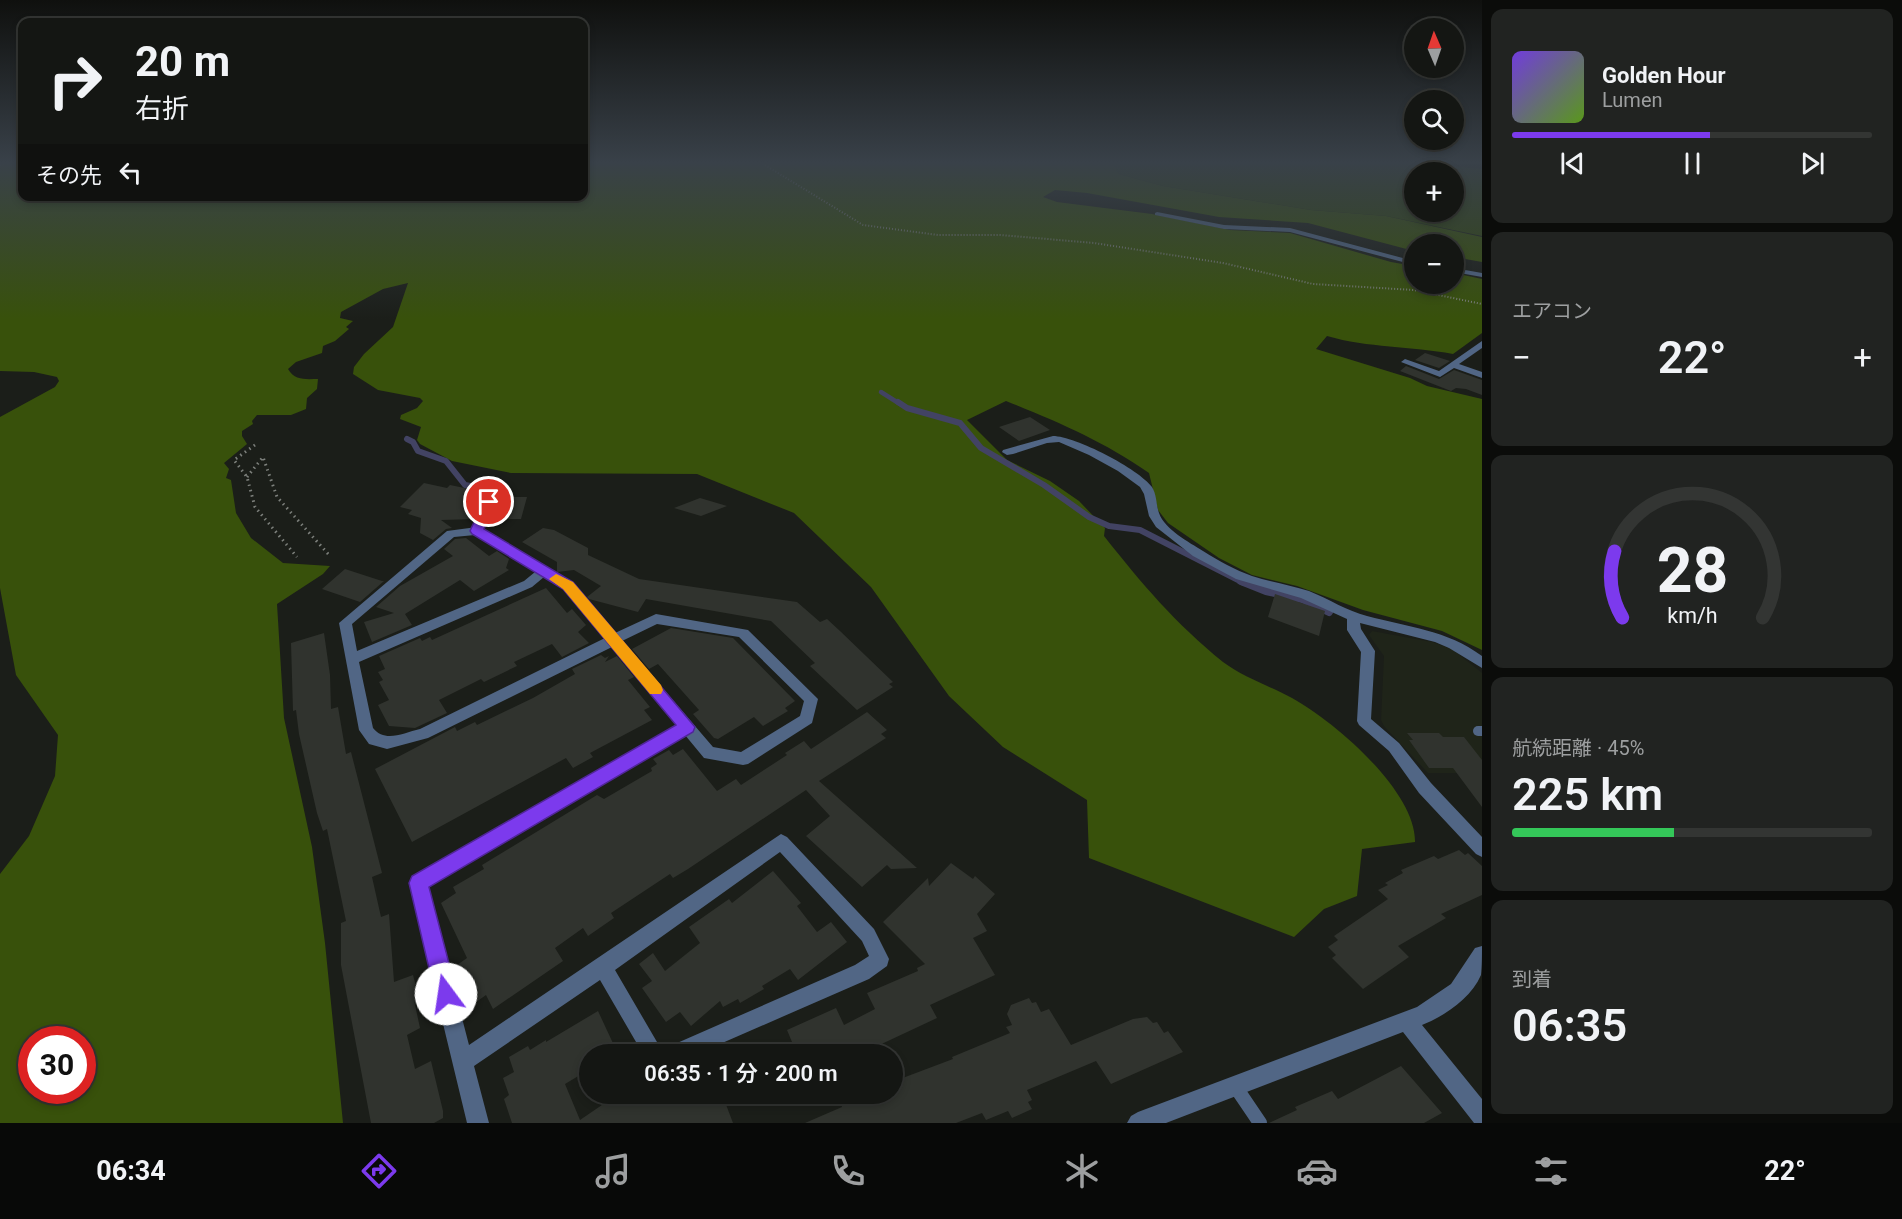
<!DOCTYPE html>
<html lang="ja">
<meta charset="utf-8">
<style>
:root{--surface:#141613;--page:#212321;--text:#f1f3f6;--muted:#9d9fa0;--line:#333533;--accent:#7c3aed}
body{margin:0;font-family:Roboto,"Noto Sans JP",sans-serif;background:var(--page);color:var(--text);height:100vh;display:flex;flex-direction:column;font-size:22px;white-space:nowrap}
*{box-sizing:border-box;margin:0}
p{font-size:20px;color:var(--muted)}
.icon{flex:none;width:33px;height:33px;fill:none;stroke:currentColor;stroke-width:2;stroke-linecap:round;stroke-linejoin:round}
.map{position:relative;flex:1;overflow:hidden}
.panel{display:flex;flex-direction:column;gap:9px;padding:9px;background:#0b0c0a;width:420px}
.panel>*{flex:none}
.hud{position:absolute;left:18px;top:18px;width:570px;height:183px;border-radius:12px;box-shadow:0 3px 9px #0003,0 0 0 2px var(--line);background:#141613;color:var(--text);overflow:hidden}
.needle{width:39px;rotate:358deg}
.tools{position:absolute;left:1404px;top:18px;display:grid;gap:12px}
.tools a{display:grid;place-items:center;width:60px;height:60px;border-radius:50%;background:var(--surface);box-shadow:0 3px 9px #0003,0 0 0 2px var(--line);font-size:30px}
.speed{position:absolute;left:18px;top:1026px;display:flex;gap:12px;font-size:30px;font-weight:700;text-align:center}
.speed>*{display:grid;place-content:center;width:78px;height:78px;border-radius:50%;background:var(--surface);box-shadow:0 3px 9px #0003,0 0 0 2px var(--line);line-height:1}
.speed .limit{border:9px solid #d22;background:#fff;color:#111}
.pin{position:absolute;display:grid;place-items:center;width:51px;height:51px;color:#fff;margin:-26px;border:3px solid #fff;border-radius:50%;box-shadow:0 2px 6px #0007}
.me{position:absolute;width:66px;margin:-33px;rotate:346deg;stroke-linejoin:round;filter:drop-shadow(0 0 4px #0008)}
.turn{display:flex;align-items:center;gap:21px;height:126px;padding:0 18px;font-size:27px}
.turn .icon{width:78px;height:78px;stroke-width:2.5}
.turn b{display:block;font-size:42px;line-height:51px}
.then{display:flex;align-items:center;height:57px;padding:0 18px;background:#0003;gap:12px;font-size:22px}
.big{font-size:45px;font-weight:600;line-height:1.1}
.panel .card{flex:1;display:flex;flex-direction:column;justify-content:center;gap:9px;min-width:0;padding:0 21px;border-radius:12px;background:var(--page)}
.panel .dial{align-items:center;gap:0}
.dial svg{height:156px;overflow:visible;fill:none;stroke:var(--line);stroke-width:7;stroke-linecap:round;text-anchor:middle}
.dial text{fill:var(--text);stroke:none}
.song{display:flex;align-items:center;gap:18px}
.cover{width:72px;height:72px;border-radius:9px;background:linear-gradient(135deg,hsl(260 70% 55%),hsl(90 70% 35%))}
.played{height:6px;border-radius:3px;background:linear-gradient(90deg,var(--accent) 55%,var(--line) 55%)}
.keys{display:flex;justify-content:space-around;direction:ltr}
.heat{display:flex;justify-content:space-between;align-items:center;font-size:33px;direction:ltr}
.charge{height:9px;border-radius:4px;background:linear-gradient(90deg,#34c759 45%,var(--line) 0)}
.trip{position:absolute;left:579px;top:1044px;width:324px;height:60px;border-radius:30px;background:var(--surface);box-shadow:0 3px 9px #0003,0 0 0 2px var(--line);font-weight:600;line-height:60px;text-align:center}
.tabs{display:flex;height:96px;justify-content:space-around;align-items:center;background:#080908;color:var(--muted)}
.tabs .icon{width:42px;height:42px}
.tabs .active{color:var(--accent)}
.tabs b{font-size:27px;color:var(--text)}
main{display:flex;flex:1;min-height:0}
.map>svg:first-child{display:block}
</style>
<main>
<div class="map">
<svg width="1482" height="1123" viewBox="0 0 1482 1123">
<rect width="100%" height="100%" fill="#1b1e19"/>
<path fill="#1f2419" d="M1372,631l60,11 20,7 30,24v100h-54l-44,-47 -3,-6 3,-64 -15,-21z"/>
<path fill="#31470d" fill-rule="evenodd" d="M1112,162h293l77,7v67l-96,-20 -75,-6 -148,-24 -44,-12zM1414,172h40v40h-40z"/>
<path fill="#38510b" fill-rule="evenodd" d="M0,162h22v34h562v-34h528l7,12 44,12 148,24 75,6 96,21v25l-28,-5v-13h-40v7l-106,-28 -89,-6 -132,-24 -32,-3 -12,7 14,5 95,12 78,16 60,3 101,29 23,4v18h40v-11l28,6v54l-29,21c-42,-8 -85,-6 -126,-18l-11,13 94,29 17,8 55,13v251l-40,-19 -79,-21 -66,-24 -45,-11 -33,-17 -51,-35 -10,-13 -9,-37c-46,-32 -91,-51 -143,-72l-39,19 40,40 43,21 29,20 26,27 -1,8c38,48 71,87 119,126 20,15 47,24 69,36 42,23 124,93 123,144l-53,7 -5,47 -33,13 -30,28 -205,-79 -2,-58 -84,-53 -54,-51 -78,-109 -77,-74 -97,-39 -186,-1 -59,-12 -32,-17 -3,-4 4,-13 -21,-8 1,-4 16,-7 6,-7 -3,-3 -42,-8 -25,-16 1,-7 10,-13 29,-27 15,-44 -25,6 -42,23 -1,6 13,3 -7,6 3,2 -14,12 -12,5 -1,7 -26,9 -8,7c7,12 18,10 30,10l-1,10 -10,9 -1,11 -15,6h-34l-5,6 1,3 -11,7v5l5,8 -23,19 5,6 -3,9 5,2 5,33 15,25 32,25 47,3 -7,8 -46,30 7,114 28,129 13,96 18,180h-343v-249l29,-38 26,-60 3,-41 -42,-60 -16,-87v-171l55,-30 4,-6 -2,-4 -23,-5 -34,-1zM32,1040h50v50h-50z"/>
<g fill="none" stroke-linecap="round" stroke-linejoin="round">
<path stroke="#424363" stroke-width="4.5" d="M881,392l19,12"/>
<path stroke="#424363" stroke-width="6" d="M898,402l9,6 53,15 21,25 63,37 45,32 20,9 31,4 104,53
M407,439l6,3 5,9 28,10 19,24 17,3"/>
<path stroke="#424363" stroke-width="8" d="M1241,581l25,10 36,8 27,13"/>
</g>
<path fill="#30332e" d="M1425,353l25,8 -11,7 -24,-8z
M1406,366l33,13 15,-9 28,10v15l-16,-6 -10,-1 -5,3 -51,-20z
M1030,417l20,13 -31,11 -20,-14z
M424,483l23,5 3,-3 58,12h19l-6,22h-32l6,-18 -4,-5 -5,1 -11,22 -34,1 11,8 -6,1 -13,11 -13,-7 1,-15 -13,-4 4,-4 -12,-3z
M700,498l27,8 -26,10 -27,-8z
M543,528l11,2 34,18v7l51,24 158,23 23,20 7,-3 13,12 53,51 -4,2 4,3 -36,23 -47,-44 5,-3 -44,-42 -125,-22 -8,13 -49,-13 -2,-2 14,-11 -27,-16 -17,2v-10l-35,-20z
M466,538l23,18 8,-5 12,8 -3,9 3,2 -35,21 -14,-11 -55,34 7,11 -40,17 -8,-20 30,-9 -18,-6 24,-21 53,-30 -9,-7 11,-10z
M345,569l37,12h2l-24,21 -38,-13z
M546,588l21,25 5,-4 14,16 -8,7 11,11 -27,14 -10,-13 -38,18 3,4 -33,16 -3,-3 -42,21 8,13 -32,15 -26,-2 -11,-21 11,-5 -10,-18 4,-2 -5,-8 7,-3 -6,-13 41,-18 2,3 8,-4 2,3z
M1275,594l50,17 -6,25 -51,-19z
M671,628l62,10 62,63 -10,7 3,3 -25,15 -9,-9 -36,22 -4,-1 -21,-24 6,-4 -41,-46 -9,5 -17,-20z
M324,633l6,42 1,34 7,-2 8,47 5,-2 31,121 -10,4 9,40 8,-3 5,68 19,-7 6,23 -5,2 6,28 -13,7 8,34 16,-8 12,50v7l-9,5h-63l-30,-158v-42l5,-2 -19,-92 -4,2 -6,-18 -18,-79 -3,-24 -3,1 -2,-68z
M601,655l4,3 4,-2 -4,6 12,-6 17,21 -6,3 22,27 -6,3 8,10 -62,33 3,4 -20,11 -7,-10 -154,84 -37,-73 80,-42 2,4 18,-9 2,3 56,-27 42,-24 -3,-5z
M867,712l20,18 -6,4 5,4 -67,43 98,87 -26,1 -4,-4 -25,22 -56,-51 24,-20 -24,-26 -118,79 -15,9 -3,-4 -59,39 3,5 -26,18 -5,-8 -28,20 8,13 -70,48 -7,-14 -14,10 -16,-34 3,-2 -2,-4 10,-7 -26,-55 15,-10 -3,-6 31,-18 -2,-4 115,-70 7,4 48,-28 -1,-3 6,-4 -4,-5 16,-9 4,5 10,-6 34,42 19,-12 5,6 46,-30 -2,-2 19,-12 7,8z
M1407,733h32l4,4h21l18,23v47l-29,-39h-24l-20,-28h4z
M1459,850l6,5 3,-2 14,13v29l-41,19 5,4 -48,28 11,11 -46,32 -31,-31 4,-3 -8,-8 10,-7 -4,-4 54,-37 -10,-9 10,-5 -3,-2 18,-10 -2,-3 33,-14 4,3z
M951,863l22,16 2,-3 20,18 -18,20 10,17 -14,7 22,37 -65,30 7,13 -64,30 3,6h-79l-10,-24 49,-22 8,17 31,-16 -8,-16 51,-22 -1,-3 8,-4 -42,-42 45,-44 1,8z
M773,871l28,32 -4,3 20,26 14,-10 16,20 -49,38 -8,-11 -28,17 2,3 -24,14 -2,-4 -15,8 -3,-6 -29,25 -11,-14 -14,10 -24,-34 10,-7 -13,-17 14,-11 12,18 35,-28 -11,-16 40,-28 3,4z
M1029,998l3,5 4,-1 5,10 8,-3 22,36 62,-26 14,-2 6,6 4,-1 7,11 4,-2 15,21 -72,32 -15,-23 -69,29 5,10 -4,2 4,7 -20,9 -4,-7 -22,9 -4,-7 -26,10h-151l37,-16 -2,-7 17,-6h35v-12l61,-23 -1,-2 58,-24 -4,-6 6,-2 -5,-11 4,-9z
M598,1011l20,43h-28v15l-25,15 15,36 38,-26h104l11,29h-221l-8,-24 5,-4 -6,-17 11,-6 -5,-15 19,-11 2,4 16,-10v2z
M1401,1066l41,47 -18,10h-155l28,-13 -2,-3 37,-16 6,8z"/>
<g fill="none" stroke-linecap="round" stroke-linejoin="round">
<path stroke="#7d807c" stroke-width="2" stroke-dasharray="1 2" stroke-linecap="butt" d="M760,162l103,63 75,10h62l94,8 129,20 90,21 101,6 68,14
M0,165l7,-3"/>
<path stroke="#7d807c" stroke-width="3" stroke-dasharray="1.5 4" stroke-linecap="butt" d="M255,445l-21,15 13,17 8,30 42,50
M247,477l16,-20 14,40 53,59"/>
<path stroke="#516685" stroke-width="8" d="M477,531l12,-29"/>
<path stroke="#516685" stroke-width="10" d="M1478,731h4"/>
<path stroke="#516685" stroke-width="14" d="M1235,1086l25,37"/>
<path fill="#516685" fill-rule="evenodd" d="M1157,212l67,13 66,3 124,33v4l-124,-33 -66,-3 -69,-14v-2z
M1454,268l28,5v4l-28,-5z
M1482,341v7l-23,16 23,8v6l-28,-10 -14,9 -39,-15 4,-3 34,12z
M1053,436c22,0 86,33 99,51 5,8 4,18 7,26 6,17 30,29 44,38 16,10 32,19 49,25 19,6 38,9 57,15 20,8 38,20 58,25 41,11 80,14 115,40v12l-33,-20 -14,-6 -75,-19 1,6 14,22 -4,68 28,24 32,40 51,54v20l-6,-3 -57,-61 -30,-42 -30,-26 -2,-4 4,-69 -14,-22v-11l-46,-21 -65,-19 -43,-23 -37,-29 -7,-11 -5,-22 -4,-7 -22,-16 -29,-16 -30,-13 -12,1 -34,11 -6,1 -5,-3 1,-2z
M477,527l95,56 43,50 41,-19 92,16 70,69 -6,24 -64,41 -5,1 -39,-7 -19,-23 -257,152 41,158 312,-211 6,3 87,92 15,30 -2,7 -18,13 -172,75h-32l3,-7 187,-82 14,-9 -7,-15 -82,-89 -165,118 49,84h-21l-43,-74 -126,86 15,57h-22l-58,-240 3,-6 265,-152 -65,-78 -184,91 -41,11 -18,-5 -10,-14 -20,-107 108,-92zM475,535l60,37 -11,9 -167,70 -5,-27 102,-87zM544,577l20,12 41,49 -185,91c-17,4 -35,14 -47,-1l-14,-66 173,-75zM657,624l82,13 65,64 -4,15 -59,36 -28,-5 -91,-106z
M1482,946c0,8 0,21 -1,29 -10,23 -36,41 -59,50l60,74v24h-8l-71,-91 -237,91h-39l4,-7 7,-4 279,-105 34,-23 24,-36z"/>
</g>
<linearGradient id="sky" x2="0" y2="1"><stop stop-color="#0f100e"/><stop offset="0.51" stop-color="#394149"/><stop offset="1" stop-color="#394149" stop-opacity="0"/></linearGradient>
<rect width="1482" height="319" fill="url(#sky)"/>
<path fill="#7c3aed" stroke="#51269a" stroke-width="1.5" d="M489,498l7,4 -12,27 89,53 122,145 -2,5 -264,155 28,107 -3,8 -8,3 -8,-3 -3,-8 -26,-111 3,-7 264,-151 -113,-136 -91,-55 -2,-3 13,-29z"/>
<path fill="#f59e0b" d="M556,574l17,8 88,103 2,5 -2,4h-11l-87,-105 -14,-10z"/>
</svg>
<div class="tools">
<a><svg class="needle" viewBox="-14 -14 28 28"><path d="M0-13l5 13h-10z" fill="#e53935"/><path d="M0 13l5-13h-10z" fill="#9d9fa0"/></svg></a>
<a><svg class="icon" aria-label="search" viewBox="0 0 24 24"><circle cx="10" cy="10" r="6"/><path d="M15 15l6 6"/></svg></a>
<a>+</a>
<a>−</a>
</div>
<div class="speed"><div class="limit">30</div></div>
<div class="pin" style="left:489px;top:502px;background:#d93025"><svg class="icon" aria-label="arrive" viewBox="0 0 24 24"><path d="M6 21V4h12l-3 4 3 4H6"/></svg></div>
<svg class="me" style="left:446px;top:994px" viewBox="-20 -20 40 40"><circle r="19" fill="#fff"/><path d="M0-13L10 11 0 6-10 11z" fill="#7c3aed"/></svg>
<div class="trip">06:35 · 1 分 · 200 m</div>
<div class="hud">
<div class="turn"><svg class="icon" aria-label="right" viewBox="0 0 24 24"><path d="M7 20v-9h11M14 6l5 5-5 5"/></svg><div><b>20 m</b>右折</div></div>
<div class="then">その先<svg class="icon" aria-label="left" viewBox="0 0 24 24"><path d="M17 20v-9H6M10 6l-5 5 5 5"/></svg></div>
</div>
</div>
<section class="panel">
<div class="card">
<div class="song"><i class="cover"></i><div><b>Golden Hour</b><p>Lumen</p></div></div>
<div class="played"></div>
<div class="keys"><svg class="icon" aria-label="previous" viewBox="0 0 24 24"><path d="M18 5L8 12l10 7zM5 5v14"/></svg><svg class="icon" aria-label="pause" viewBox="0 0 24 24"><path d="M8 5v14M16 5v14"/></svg><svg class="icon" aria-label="next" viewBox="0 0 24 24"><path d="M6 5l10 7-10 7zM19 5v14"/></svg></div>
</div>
<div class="card"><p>エアコン</p>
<div class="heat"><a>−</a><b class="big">22°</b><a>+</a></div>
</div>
<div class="card dial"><svg viewBox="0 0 100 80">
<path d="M14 69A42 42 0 1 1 86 69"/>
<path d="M14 69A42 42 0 0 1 10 35" stroke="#7c3aed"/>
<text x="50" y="56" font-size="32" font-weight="700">28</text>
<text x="50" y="72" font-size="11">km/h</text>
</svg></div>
<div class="card"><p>航続距離 · 45%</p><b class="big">225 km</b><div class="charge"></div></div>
<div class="card"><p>到着</p><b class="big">06:35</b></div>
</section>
</main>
<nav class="tabs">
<b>06:34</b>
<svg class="icon active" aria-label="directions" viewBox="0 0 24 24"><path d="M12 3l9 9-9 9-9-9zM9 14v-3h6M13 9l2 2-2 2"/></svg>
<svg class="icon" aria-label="music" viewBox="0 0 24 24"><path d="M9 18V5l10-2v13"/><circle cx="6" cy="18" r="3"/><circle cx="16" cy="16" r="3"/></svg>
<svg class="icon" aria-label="phone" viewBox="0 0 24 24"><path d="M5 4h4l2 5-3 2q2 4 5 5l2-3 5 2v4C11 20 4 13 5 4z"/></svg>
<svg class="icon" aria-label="climate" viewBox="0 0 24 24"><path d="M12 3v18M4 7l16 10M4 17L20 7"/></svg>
<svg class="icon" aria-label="car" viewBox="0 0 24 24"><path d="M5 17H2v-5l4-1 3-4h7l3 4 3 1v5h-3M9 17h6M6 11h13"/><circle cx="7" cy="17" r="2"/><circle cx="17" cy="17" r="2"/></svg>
<svg class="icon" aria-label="filters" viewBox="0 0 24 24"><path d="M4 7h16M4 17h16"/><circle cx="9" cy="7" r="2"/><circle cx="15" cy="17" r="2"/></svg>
<b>22°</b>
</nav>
